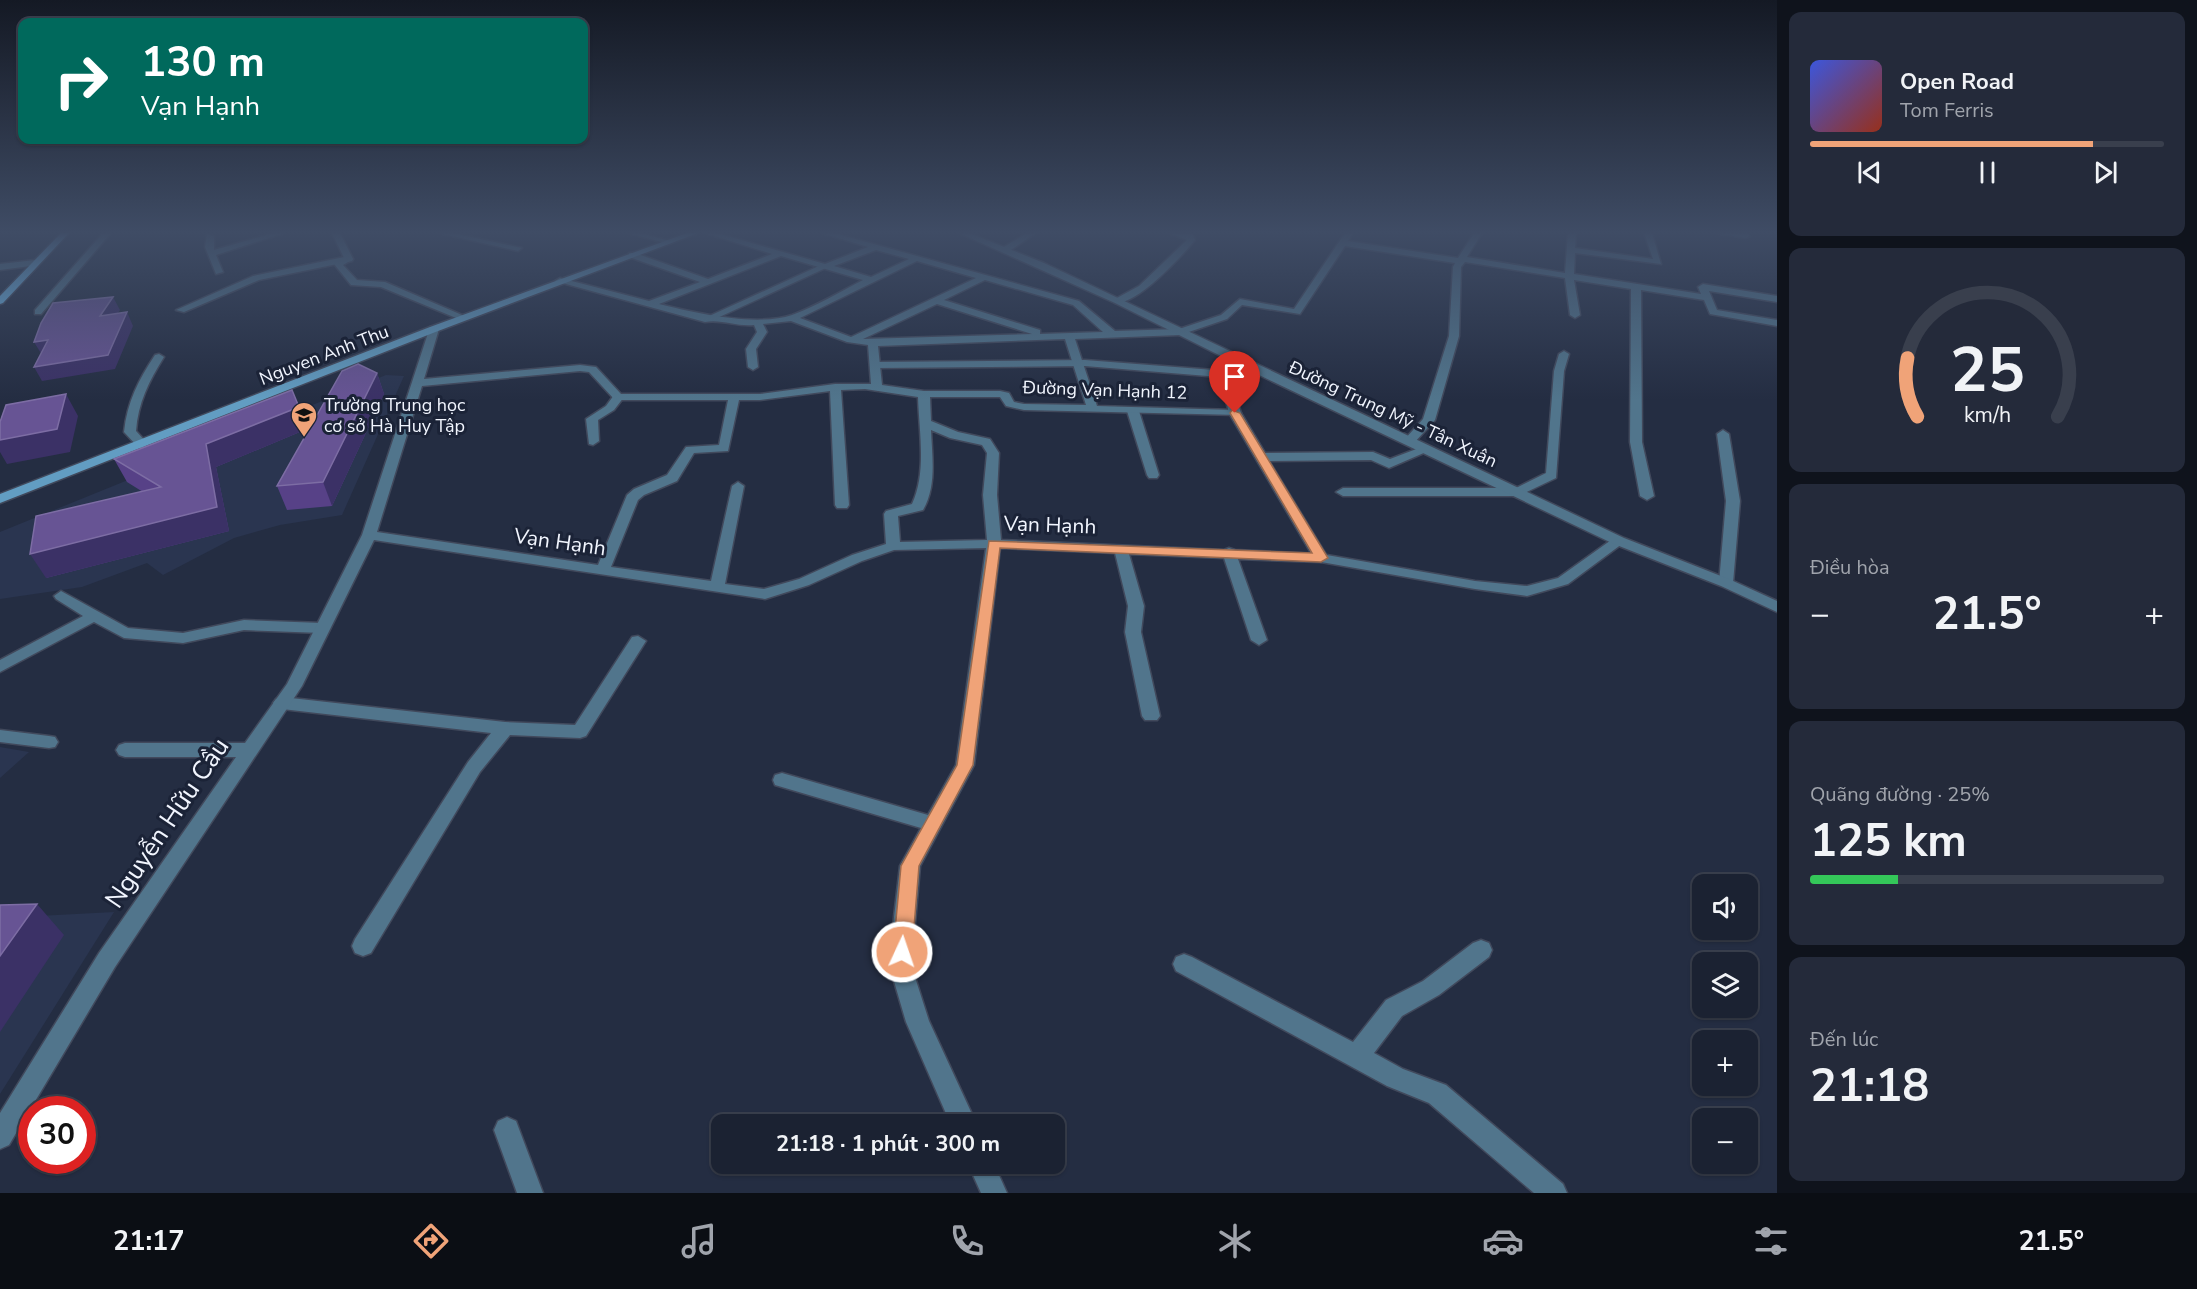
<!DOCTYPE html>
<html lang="vi">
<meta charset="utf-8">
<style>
:root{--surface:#1b2232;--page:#242a3a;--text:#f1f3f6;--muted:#a0a4ac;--line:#393f4d;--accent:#f0a378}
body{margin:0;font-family:"Nunito Sans",sans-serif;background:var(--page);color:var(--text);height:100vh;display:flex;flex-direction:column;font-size:22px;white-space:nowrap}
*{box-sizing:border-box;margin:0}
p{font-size:20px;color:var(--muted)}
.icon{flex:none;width:33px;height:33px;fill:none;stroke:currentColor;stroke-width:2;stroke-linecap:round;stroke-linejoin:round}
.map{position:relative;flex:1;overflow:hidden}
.details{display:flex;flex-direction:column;gap:12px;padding:12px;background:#0f131c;width:420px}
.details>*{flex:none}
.hud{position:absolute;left:18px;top:18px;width:570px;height:126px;border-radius:12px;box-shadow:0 2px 4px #0004,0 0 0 2px var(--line);background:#00695c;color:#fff;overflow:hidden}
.tools{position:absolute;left:1692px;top:874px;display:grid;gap:12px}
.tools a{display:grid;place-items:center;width:66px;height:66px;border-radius:12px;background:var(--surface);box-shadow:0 2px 4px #0004,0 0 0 2px var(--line);font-size:30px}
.speed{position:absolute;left:18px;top:1096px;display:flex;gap:12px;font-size:30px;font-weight:700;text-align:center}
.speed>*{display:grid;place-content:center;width:78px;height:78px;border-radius:50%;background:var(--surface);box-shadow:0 2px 4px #0004,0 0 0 2px var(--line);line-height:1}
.speed .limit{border:9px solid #d22;background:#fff;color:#111}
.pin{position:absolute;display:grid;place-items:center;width:51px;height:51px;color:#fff;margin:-62px -26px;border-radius:50% 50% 50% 0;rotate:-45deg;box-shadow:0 0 6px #0007}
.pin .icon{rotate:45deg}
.me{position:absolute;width:66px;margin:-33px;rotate:3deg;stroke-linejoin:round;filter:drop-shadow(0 0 4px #0008)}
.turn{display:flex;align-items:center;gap:21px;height:126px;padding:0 24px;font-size:27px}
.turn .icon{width:78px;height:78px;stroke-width:2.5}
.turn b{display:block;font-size:42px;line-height:51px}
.big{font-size:45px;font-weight:700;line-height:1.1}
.details .card{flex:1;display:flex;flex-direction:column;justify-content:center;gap:9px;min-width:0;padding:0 21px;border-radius:12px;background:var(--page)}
.details .dial{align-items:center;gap:0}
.dial svg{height:156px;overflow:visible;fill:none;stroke:var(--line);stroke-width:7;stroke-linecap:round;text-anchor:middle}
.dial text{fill:var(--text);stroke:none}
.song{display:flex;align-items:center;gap:18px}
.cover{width:72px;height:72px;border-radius:9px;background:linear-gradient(135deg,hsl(230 70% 55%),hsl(10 70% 35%))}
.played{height:6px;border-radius:3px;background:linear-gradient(90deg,var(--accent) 80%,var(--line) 80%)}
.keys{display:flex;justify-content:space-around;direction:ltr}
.heat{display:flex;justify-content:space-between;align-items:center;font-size:33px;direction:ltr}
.charge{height:9px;border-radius:4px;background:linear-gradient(90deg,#34c759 25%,var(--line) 0)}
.trip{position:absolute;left:711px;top:1114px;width:354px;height:60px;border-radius:12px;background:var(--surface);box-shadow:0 2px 4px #0004,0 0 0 2px var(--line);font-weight:700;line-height:60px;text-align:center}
.menu{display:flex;height:96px;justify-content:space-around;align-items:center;background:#0b0e14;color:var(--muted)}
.menu .icon{width:42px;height:42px}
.menu .on{color:var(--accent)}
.menu b{font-size:27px;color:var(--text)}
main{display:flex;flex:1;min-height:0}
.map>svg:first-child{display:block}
</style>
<main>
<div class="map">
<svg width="1777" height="1193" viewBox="0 0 1777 1193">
<rect width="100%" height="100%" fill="#242d42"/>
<path fill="#2a3550" d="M386,375l18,1 -62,139 -62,10 -46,13 -71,37 -16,-12 -65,24 -82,12v-67z
M0,747l29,5 -29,26z
M114,912l-114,182v-176z"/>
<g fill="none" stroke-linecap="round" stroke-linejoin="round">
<g stroke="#41495c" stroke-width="3">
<path id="service" d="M103,233h8l-70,81h-6v-4z
M273,233h11l-68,22 7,17 -7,2 -11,-27 2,-13 7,2v14z
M349,256l4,3 -1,2 -93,19 -75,32 -8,-2 77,-34z
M35,260l4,3 -1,2 -38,5v-6z
M821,265l7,2 -113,52 -8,-2z
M1564,351l5,3 -5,17 -8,107 -38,18h-175l-7,-4 7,-4h173l30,-15 8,-102 5,-17z
M1085,360l142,11 17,-7h8v4l-22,10 11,35 24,40 108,-1 17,7 37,-14 6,4 -44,19 -18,-8 -102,1 59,97 -7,4 -7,-4 -85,-145 -9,-36 -135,-11 -210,2 -5,-3 5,-3z
M618,394l6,3 -10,13 -16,10 1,21 -6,4 -4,-1 -3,-25 20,-13 8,-11z
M1133,408l6,3 20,64 -2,3h-8l-2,-3 -20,-64z
M61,591l67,37 55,5 61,-13 78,3 8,5 -8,5 -78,-3 -61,13 -59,-5 -30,-16 -94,50v-12l83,-44 -27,-17 -2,-3z
M638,636l8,5 -60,95 -6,2 -70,-3 -30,37 -109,181 -8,3 -8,-3 -3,-7 3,-7 113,-177 23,-29 -209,-24 -6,-2 -3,-4 3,-4 6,-2 223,25 70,3 57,-88z
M1481,940l8,3 3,7 -3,7 -50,38 -37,21 -28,37 29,16 43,16 117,99 4,9h-33l-105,-90 -42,-17 -211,-115 -3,-7 3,-7 8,-3 8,3 161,85 33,-42 37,-19 50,-38z"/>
</g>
<g stroke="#41495c" stroke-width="3">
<path id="minor" d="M332,233h8l13,26 -10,6 14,15 28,2 84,36 -8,2 -80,-33 -30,-2 -17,-21 10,-6z
M439,233h14l69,15 -4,3z
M628,233h13l32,9 -4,2z
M705,233h12l108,31 43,-17 -46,-14h12l245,68 36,30 64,-2 42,-14 19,-16 54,10 51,-76h8l-5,8 110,17 16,-25h8l-15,24 98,16 3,-40h8l-1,15 78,11 -9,-26h8l9,31 -86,-11 -1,21 127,20 -3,-7 5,-3 74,12v6l-68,-11 8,19 60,10v6l-67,-12 -6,-14 -63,-10 1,152 12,54 -7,4 -7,-4 -10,-54 1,-153 -57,-9 6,35 -5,3 -5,-3 -5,-37 -100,-16 -4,5 -2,69 -24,84 -21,23 -4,1 -6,-4 19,-21 26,-83 4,-69 2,-4 -110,-17 -45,68 -58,-9 -15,14 -47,16 -105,4 22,67 138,4 6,3 -2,2 -215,-5 -18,-4 -6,-9h-70l1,24 27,11 32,7 9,14 -2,42 4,45 223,10 5,-2 6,2 86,4 154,27 52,5 31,-8 56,-40 5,-1 7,4 -58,43 -41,12 -52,-7 -154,-27 -83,-3 29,81 -8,5 -8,-5 -27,-82 -95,-4 15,52 -3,26 19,84 -3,4h-12l-3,-4 -17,-84 3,-26 -13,-53 -115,-5 -26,217 -54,101 -6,68 -1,37 16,50 48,104h-26l-45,-103 -15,-51 1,-37 8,-68 21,-38 -146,-43 -2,-5 2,-5 7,-2 146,42 28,-50 30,-217 -92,2 -32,11 -53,24 -44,14 -391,-59 -72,146 -187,281 -106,178 -9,4v-36l99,-160 137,-196h-111l-6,-2 -3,-5 3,-5 6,-2h120l42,-59 75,-149 68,-208 9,2 -15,50 156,-14 16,2 25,27h139l75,-10h36l-3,-39 -21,-3 -56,-21 -28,3 4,8 -11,17 2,18 -5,3 -5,-3 -2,-18 11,-17 -3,-7c-17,2 -32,-6 -49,-3l-150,-41 5,-3 89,23 51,-19 -71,-25v-4h6l73,26 64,-25zM876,250l33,9 -38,18 -37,-11zM781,256l82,24c-23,12 -47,26 -71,35 -36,12 -97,-2 -133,-11zM917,261l59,17 -125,59 -51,-19zM985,280l88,25 30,27 -63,2v-4l-96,-30zM937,304l95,30h1l-170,5zM1065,339l21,66 -62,-1 -10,-2 -5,-9 -9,-2h-76l-42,-6 -4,-39zM580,371l9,1 25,27 4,1h110l-9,45 -33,2 -19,28 -33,14 -7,6 -29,70 -221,-33 45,-146zM865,389l53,8c1,34 9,75 -6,107l-26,7 -2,3 2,30 -34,11 -53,24 -35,10 -39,-5 19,-98 -6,-4 -6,4 -21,95 -100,-14 27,-67 6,-5 33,-14 17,-28 34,-2 11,-51h21l70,-9 5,114 2,3h10l2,-3 -8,-115zM931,430l19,8 32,7 5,8 -4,42 4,45 -87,2 -2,-26 25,-6c14,-24 9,-54 8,-80z
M1027,233h9l-28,19h-6v-4z
M1169,233l24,1 2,6c-14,17 -58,65 -80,63v-4l24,-13 48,-46z
M1715,233h33l2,3 -4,2z
M159,354l5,3c-15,24 -26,46 -28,74l12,13 -6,4 -4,-1 -14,-15c3,-30 15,-53 31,-77z
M1723,430l6,4 11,67 -7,82 -7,4 -7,-4 7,-82 -9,-67z
M0,730l49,6 6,1 3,5 -3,5 -6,1 -49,-6z
M507,1117l9,4 27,72h-26l-23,-63 4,-9z
M968,1164h26l13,29h-26z"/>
</g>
<g stroke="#41495c" stroke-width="3">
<path id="tertiary" d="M959,233h10l75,30 580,275 107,42 46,21v11l-56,-26 -107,-42 -355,-169 -144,-72z"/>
</g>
<g stroke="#41495c" stroke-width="3">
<path id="secondary" d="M687,233h11l-260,98 -438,172v-9l430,-167z"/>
</g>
<g stroke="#41495c" stroke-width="3">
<path id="primary" d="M61,233h8l-66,70 -3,1v-8z"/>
</g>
<use href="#service" fill="#51758c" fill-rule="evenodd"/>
<use href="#minor" fill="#51758c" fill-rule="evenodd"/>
<use href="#tertiary" fill="#51758c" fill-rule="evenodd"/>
<use href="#secondary" fill="#629dc2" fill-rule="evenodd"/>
<use href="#primary" fill="#6ebbec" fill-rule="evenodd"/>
</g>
<path fill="#574187" d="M377,373l7,21 -52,112 -45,4 -10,-24z
M307,429l-91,38 13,64 -183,47 97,-86 -16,-10 -13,-23z"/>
<path fill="#3b3166" d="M113,297l7,13 -13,19 -7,-13z
M127,312l6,14 -18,43 -73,12 -8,-14z
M48,340l-6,15 -8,-13z
M377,373l7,21 -52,112 -9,-24z
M66,394l12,22 -8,36 -63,12 -7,-12v-12z
M299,407l8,22 -91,38 13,64 -183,47 -16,-24 187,-47 -11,-63z
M37,904l27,31 -64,97v-76z"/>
<path fill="#675494" stroke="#7d6da4" stroke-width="1.5" d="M113,297l-13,19 27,-4 -19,43 -74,12 14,-27 -14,2 7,-19 12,-20z
M358,364l19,9 -54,109 -46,4 65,-115z
M292,390l7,17 -93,37 11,63 -187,47 6,-38 125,-29 -47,-28z
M66,394l-9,35 -57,11v-18l6,-17z
M37,904l-37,52v-51z"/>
<linearGradient id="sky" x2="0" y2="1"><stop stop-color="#141924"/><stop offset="0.58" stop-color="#3f4c65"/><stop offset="1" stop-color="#3f4c65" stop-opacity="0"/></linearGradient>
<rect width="1777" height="400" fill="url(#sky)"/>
<path fill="#f0a378" stroke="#9c6a4e" stroke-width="1.5" d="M1232,410l8,3 88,145 -7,4 -321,-14 -27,217 -54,101 -7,86 -3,7 -7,2 -7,-2 -2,-7 8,-86 56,-101 32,-224 323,12 -82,-140z"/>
<defs>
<g id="school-pin" transform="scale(1.35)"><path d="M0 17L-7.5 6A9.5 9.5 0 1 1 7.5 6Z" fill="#f0a378" stroke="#1b2337"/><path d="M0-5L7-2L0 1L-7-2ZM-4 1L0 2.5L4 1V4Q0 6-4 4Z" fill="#111"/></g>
</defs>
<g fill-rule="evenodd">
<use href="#school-pin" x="304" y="415"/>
</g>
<g text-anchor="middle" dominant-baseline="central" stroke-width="6" stroke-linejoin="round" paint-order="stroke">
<g font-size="18" fill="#f1f5fe" stroke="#1b2337">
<text transform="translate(324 355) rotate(-21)">Nguyen Anh Thu</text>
<text transform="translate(1105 390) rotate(2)">Đường Vạn Hạnh 12</text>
<text transform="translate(1393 414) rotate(25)">Đường Trung Mỹ - Tân Xuân</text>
</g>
<g font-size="18" fill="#f1f5fe" stroke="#1b2337" text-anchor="start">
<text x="324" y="405">Trường Trung học<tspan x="324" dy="21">cơ sở Hà Huy Tập</tspan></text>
</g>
<g font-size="21" fill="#f1f5fe" stroke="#1b2337">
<text transform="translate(1050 525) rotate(2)">Vạn Hạnh</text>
<text transform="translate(560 542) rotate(8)">Vạn Hạnh</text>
</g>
<g font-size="26" fill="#f1f5fe" stroke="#1b2337">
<text transform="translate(167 823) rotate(-56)">Nguyễn Hữu Cầu</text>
</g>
</g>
</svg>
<div class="tools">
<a><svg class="icon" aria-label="sound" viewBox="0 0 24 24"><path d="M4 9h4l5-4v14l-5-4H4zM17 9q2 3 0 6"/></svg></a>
<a><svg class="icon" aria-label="layers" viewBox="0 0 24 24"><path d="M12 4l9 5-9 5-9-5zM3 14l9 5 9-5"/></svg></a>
<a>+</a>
<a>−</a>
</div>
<div class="speed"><div class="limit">30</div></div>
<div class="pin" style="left:1235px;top:413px;background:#d93025"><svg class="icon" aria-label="arrive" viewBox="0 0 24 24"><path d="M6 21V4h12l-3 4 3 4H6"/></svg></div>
<svg class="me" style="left:902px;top:952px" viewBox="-20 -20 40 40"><circle r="17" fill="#f0a378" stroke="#fff" stroke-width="3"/><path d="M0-11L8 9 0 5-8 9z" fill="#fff"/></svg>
<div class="trip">21:18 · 1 phút · 300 m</div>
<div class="hud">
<div class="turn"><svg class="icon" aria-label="right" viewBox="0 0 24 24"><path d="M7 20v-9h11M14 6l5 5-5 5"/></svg><div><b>130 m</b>Vạn Hạnh</div></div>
</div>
</div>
<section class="details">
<div class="card">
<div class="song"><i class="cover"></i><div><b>Open Road</b><p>Tom Ferris</p></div></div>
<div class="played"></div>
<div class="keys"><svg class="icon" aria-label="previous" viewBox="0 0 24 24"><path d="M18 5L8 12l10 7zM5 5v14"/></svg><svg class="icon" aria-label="pause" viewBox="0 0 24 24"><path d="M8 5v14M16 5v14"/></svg><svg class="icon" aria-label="next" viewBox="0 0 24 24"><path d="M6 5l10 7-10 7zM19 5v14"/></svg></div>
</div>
<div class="card dial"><svg viewBox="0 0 100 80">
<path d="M14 69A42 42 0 1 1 86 69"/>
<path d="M14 69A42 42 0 0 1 9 39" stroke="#f0a378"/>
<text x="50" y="56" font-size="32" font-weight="700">25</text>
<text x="50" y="72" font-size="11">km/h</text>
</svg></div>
<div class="card"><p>Điều hòa</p>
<div class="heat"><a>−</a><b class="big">21.5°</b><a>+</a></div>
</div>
<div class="card"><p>Quãng đường · 25%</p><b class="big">125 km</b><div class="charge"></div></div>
<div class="card"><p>Đến lúc</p><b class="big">21:18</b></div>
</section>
</main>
<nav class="menu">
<b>21:17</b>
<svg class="icon on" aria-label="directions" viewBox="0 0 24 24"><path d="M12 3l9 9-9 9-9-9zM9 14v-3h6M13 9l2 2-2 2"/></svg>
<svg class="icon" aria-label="music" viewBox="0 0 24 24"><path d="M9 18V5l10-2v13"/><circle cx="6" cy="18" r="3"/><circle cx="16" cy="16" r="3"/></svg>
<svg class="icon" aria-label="phone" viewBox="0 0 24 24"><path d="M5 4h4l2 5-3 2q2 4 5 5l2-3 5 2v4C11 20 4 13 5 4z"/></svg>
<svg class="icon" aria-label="climate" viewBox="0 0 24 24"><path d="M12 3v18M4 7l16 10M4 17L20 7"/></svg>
<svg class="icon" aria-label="car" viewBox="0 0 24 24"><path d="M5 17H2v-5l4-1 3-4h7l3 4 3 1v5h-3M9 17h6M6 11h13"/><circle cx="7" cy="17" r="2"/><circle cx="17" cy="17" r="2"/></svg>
<svg class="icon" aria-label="filters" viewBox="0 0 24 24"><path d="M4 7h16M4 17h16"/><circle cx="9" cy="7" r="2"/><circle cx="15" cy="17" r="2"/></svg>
<b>21.5°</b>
</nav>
